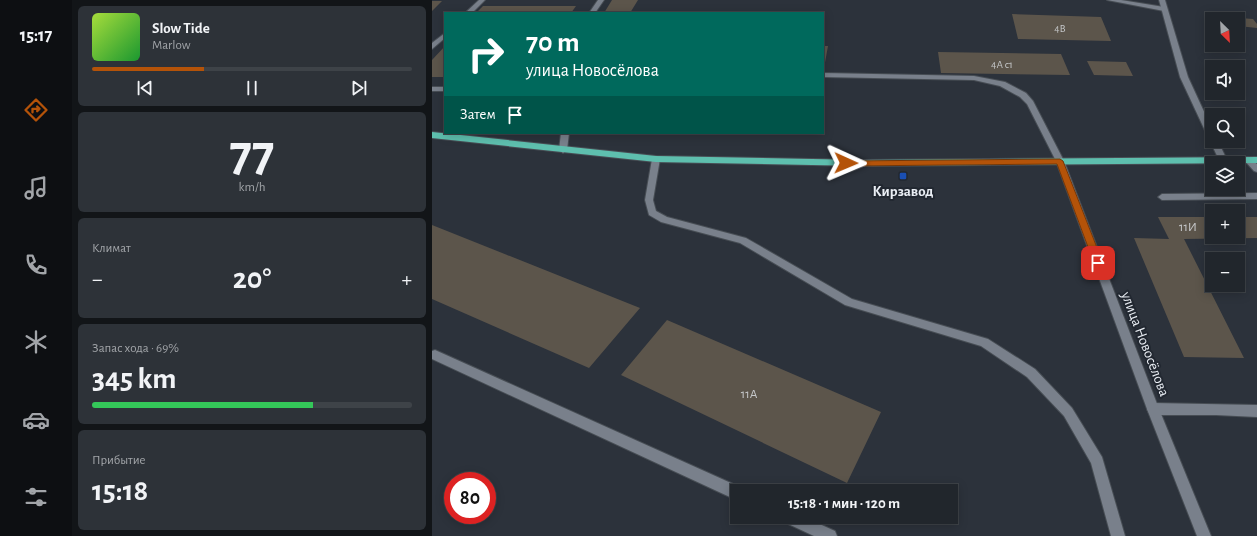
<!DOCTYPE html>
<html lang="ru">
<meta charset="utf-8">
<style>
:root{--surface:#21262c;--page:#2d3238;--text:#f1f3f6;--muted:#a2a5a9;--line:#3e4348;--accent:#b45309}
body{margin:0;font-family:"Alegreya Sans",sans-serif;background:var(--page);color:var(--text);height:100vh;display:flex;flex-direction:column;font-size:15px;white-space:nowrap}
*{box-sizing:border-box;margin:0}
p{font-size:13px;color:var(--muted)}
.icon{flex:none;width:22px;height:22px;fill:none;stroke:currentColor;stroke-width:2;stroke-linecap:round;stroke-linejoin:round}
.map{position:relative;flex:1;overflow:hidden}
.drawer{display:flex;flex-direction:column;gap:6px;padding:6px;background:#121518;width:360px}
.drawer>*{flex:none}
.banner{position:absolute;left:12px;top:12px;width:380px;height:122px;border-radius:0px;box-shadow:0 2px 10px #0003,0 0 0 1px var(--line);background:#00695c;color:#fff;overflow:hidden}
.needle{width:26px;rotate:156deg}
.controls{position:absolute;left:773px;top:12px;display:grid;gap:8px}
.controls a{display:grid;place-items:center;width:40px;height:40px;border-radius:0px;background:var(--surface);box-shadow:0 2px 10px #0003,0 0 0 1px var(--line);font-size:20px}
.speed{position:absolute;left:12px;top:472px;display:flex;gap:8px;font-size:20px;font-weight:700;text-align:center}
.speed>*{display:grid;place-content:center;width:52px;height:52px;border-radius:50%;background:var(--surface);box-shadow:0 2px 10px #0003,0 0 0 1px var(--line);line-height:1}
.speed .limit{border:6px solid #d22;background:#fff;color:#111}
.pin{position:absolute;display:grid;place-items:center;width:34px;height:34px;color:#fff;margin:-17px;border-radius:8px;box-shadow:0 2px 6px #0006}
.me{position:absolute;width:44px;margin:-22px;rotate:91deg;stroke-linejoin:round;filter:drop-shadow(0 0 3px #0008)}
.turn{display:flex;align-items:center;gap:14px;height:84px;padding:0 16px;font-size:18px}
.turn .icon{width:52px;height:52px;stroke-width:2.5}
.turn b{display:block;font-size:28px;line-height:34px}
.then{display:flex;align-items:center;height:38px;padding:0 16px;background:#0003;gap:8px;font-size:15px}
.big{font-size:30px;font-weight:600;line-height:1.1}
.drawer .card{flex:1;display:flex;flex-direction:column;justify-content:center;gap:6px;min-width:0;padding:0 14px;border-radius:6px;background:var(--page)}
.drawer .dial{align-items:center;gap:0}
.dial b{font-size:52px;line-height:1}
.song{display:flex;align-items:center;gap:12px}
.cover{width:48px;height:48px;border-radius:6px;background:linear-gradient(135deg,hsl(80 70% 55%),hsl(130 70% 35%))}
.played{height:4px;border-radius:2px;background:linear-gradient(90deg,var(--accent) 35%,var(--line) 35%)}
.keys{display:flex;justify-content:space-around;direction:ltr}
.heat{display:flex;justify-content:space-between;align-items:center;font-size:22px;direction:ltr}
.charge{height:6px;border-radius:3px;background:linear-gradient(90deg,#34c759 69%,var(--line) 0)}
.trip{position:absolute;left:298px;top:484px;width:228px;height:40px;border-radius:0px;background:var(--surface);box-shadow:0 2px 10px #0003,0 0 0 1px var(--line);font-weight:600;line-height:40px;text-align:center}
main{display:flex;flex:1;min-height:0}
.dock{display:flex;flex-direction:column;width:72px;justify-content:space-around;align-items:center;background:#0d0f12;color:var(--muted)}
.dock .icon{width:28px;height:28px}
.dock .active{color:var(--accent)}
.dock b{font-size:18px;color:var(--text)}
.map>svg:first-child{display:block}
</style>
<main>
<nav class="dock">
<b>15:17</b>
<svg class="icon active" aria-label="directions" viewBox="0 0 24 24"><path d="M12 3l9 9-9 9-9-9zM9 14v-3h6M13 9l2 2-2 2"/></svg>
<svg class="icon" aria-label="music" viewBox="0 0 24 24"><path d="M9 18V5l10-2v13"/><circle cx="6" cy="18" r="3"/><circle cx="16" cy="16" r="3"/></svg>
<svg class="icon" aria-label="phone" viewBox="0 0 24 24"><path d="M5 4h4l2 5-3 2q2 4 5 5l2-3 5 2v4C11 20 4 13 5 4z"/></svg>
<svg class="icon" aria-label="climate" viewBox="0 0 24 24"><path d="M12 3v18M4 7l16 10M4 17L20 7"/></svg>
<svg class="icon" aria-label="car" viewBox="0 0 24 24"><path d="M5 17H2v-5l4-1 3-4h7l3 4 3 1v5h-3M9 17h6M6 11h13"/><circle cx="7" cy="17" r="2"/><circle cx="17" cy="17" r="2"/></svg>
<svg class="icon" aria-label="filters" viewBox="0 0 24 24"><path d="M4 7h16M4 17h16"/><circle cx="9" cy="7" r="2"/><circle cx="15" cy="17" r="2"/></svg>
</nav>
<section class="drawer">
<div class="card">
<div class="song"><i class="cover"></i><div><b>Slow Tide</b><p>Marlow</p></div></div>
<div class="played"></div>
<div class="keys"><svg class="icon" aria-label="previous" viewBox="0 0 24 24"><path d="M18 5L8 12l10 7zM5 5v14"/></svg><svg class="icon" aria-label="pause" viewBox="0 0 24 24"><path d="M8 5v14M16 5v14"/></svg><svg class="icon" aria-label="next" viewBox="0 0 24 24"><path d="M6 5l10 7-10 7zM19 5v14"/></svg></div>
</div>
<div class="card dial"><b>77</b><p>km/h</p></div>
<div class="card"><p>Климат</p>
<div class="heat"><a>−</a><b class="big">20°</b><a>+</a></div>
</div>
<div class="card"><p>Запас хода · 69%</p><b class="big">345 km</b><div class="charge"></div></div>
<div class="card"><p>Прибытие</p><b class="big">15:18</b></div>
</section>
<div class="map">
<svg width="825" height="536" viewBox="0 0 825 536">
<rect width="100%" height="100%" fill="#2c323b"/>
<path fill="#5c554b" d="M180,0h26l-8,13h-26z
M0,1h10l-10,10z
M51,6h93l-5,7h-95z
M580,14l89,3 10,24 -93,-2z
M795,17l26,2 4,5v4l-19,-2v-7h-10z
M13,46v31h-13v-17z
M391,46h5l-4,22h-1z
M506,52l123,2 9,21 -129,-2z
M655,61l39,1 7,14 -39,-1z
M726,217h54v20h26v-20h19v21l-73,1 60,119 -60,-1 -50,-119 35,1z
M0,225l208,83 -51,60 -157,-69z
M235,320l214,92 -34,71 -226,-108z"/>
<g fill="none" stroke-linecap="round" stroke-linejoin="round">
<g stroke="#474d54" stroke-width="2">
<path id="service" d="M47,0h6l-13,13h-7z
M166,0h6l-9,13h-6z
M675,0h14l43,7 3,2 -3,2z
M13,33v5l-13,11v-6z
M391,73l151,3 31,6 21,11 7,8 31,60 -4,3 -3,-1 -30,-59 -7,-7 -20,-11 -26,-6 -151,-3z
M0,87h13v4h-13z
M129,133h8l-2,17 -4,3 -4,-3z
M224,156l4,3 -7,41 3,11 11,6 79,21 106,61 136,40 47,30 37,39 30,49 23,79h-14l-20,-73 -27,-47 -37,-39 -46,-31 -136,-41 -105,-62 -79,-21 -12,-7 -4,-15 7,-41z
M816,157l9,7v8l-3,-1 -10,-11z
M825,193v6l-95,1 -4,-3 4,-3z
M3,350l307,138 1,3h-6v9l-5,-2 -300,-139v-8z
M721,403l104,2v12l-41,-2h-63l-4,-2 -2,-4 2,-4z
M350,517h22l31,14 2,5h-23l-30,-14z"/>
</g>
<g stroke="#474d54" stroke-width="2">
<path id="tertiary" d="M727,0h6l23,77 24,52v12h6l9,19 -1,2 -3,1 -4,-3 -9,-19 1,-2 -3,-2 -28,-60z"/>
</g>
<g stroke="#474d54" stroke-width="2">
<path id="secondary" d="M628,158l4,3 95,248 52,127h-14l-50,-127 -91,-248z"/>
</g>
<g stroke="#474d54" stroke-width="2">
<path id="trunk" d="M0,132l224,24 206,4 395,-3v6l-395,3 -206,-4 -224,-24z"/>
</g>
<use href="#service" fill="#79808b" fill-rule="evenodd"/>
<use href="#tertiary" fill="#79808b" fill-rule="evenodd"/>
<use href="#secondary" fill="#79808b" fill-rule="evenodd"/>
<use href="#trunk" fill="#5ebfae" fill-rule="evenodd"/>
</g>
<path fill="#b45309" stroke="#753606" d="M628,159l3,2 40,102 -2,3 -3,1 -4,-4 -37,-99 -211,2 -4,-3 4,-2z"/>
<rect fill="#1a4fb4" stroke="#222831" stroke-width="1.5" x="467" y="172" width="8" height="8" rx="2"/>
<g text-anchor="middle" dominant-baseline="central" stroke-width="4" stroke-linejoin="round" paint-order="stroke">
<g font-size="11" fill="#c6c8ca">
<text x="628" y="28">4В</text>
<text x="570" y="64">4А с1</text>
</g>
<g font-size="13" fill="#c6c8ca">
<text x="756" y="227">11И</text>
<text x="317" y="394">11А</text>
</g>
<g font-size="15" font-weight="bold" fill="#eaeef4" stroke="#222831">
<text x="471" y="191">Кирзавод</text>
</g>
<g font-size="15" fill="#eaeef4" stroke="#222831">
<text transform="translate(713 344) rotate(69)">улица Новосёлова</text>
</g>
</g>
</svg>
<div class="controls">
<a><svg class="needle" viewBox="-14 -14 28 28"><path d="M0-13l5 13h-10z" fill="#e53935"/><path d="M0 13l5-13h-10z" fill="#a2a5a9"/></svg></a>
<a><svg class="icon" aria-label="sound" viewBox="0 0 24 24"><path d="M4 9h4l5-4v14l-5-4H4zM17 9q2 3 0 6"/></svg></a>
<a><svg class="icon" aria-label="search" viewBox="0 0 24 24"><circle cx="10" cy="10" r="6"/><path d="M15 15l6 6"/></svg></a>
<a><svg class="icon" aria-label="layers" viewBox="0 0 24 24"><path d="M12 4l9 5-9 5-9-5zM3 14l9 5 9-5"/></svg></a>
<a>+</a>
<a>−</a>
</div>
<div class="speed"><div class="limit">80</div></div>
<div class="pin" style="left:666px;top:263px;background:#d93025"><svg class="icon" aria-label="arrive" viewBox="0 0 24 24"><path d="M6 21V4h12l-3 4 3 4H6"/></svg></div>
<svg class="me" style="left:414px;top:163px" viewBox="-20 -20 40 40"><path d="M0-17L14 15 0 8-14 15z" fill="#b45309" stroke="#fff" stroke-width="4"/></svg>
<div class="trip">15:18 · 1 мин · 120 m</div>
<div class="banner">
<div class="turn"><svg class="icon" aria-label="right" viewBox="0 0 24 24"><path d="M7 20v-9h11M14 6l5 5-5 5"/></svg><div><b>70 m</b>улица Новосёлова</div></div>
<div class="then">Затем<svg class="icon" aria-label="arrive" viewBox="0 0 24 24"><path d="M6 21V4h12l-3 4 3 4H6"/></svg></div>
</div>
</div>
</main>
